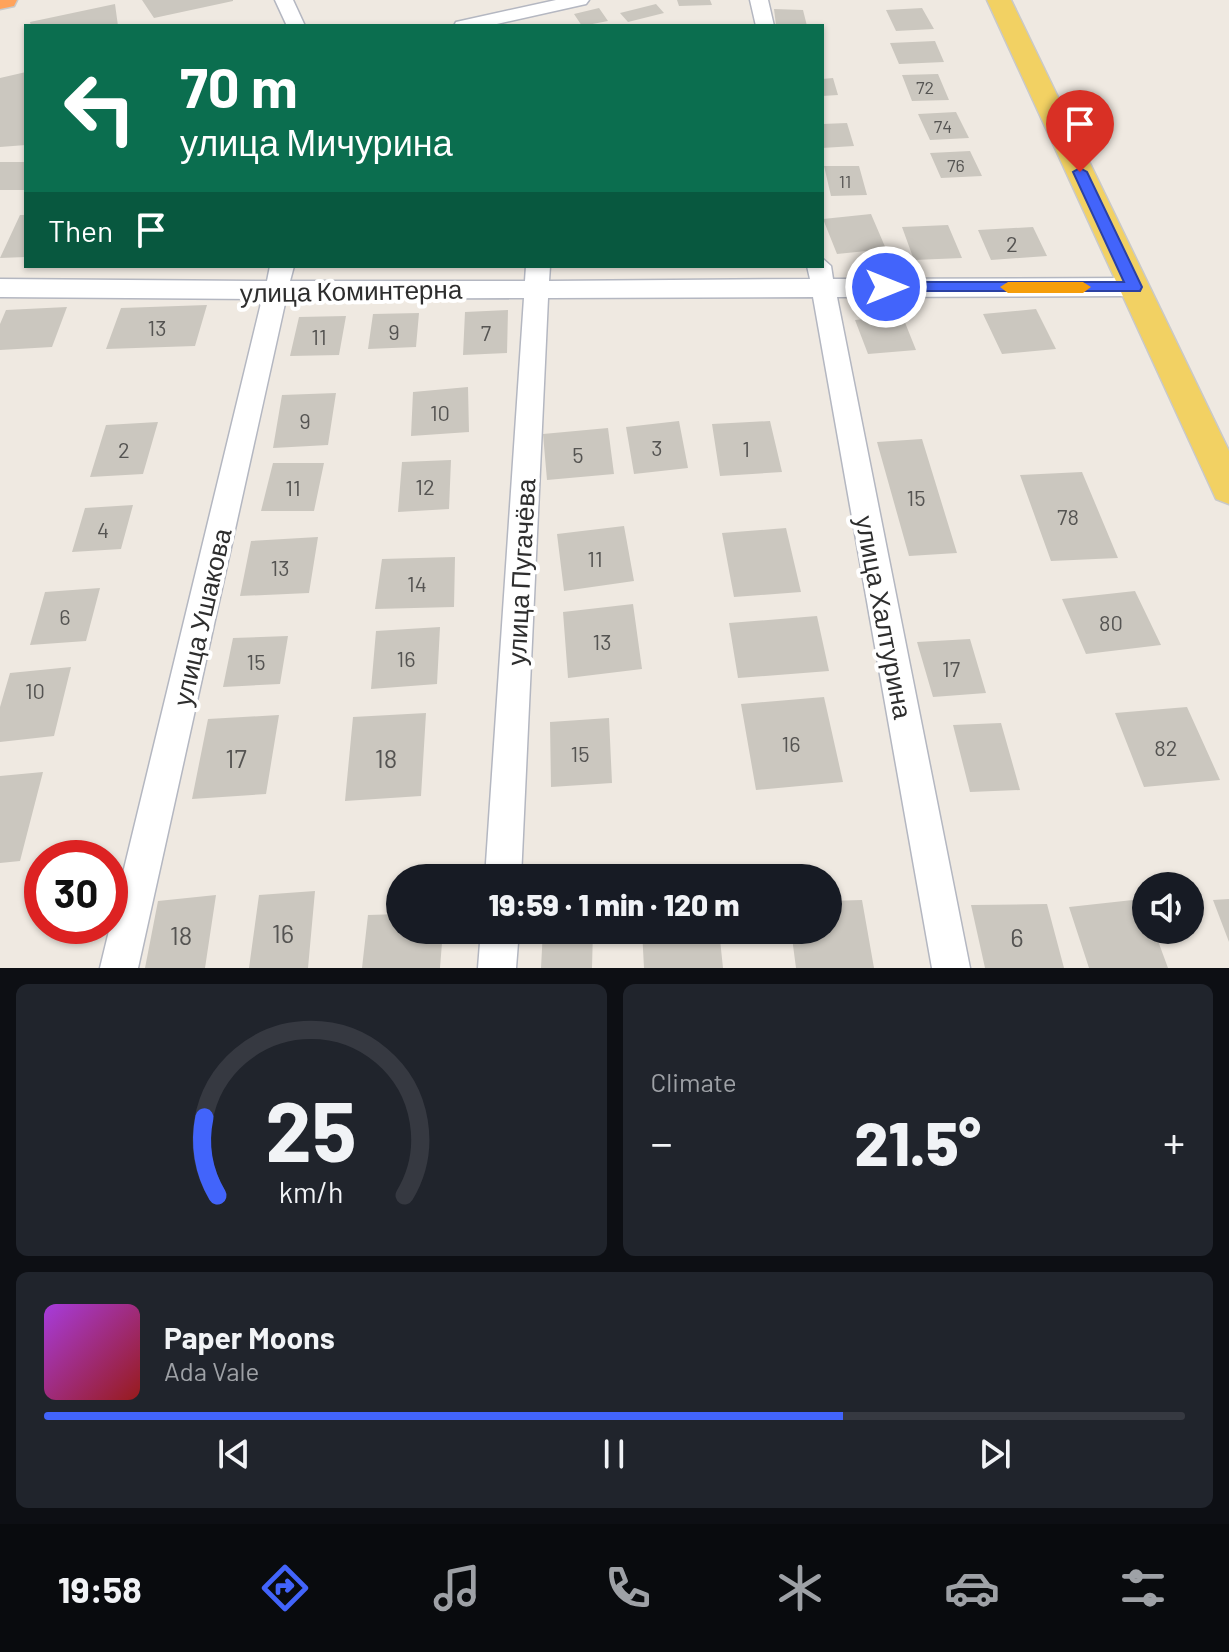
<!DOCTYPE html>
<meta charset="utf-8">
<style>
:root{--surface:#171b24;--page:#20242c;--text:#f1f3f6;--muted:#9ea1a6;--line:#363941;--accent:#4264fb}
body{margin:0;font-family:Barlow,sans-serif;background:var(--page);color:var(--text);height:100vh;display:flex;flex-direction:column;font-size:30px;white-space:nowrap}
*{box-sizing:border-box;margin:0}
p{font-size:26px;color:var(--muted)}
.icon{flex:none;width:44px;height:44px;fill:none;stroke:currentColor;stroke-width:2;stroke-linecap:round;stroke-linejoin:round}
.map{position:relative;height:968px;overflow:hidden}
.side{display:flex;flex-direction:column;gap:16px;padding:16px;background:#0d0f14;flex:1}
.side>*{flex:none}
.guide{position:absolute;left:24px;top:24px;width:800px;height:244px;border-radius:0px;box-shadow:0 2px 6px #0004;background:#0b6e4f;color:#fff;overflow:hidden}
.fabs{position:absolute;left:1132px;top:872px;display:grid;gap:16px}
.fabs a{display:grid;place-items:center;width:72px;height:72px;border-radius:50%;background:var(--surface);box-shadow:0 2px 6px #0004;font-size:40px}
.speed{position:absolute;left:24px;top:840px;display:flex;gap:16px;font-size:40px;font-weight:700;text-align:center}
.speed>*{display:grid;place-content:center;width:104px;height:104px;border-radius:50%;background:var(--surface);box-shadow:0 2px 6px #0004;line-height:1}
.speed .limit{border:12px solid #d22;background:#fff;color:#111}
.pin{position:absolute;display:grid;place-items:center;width:68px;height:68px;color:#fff;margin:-82px -34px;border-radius:50% 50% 50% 0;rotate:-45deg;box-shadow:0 0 8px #0007}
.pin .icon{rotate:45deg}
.me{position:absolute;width:88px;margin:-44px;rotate:90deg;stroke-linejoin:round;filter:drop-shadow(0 0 6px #0008)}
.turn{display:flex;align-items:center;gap:28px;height:168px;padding:0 24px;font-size:36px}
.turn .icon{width:104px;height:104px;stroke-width:2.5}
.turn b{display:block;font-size:56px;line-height:68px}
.then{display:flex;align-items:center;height:76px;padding:0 24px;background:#0003;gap:16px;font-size:30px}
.big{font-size:60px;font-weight:800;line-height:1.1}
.side .tile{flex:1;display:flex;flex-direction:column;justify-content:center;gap:12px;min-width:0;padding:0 28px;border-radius:12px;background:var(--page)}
.side .dial{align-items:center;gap:0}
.dial svg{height:208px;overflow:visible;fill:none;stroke:var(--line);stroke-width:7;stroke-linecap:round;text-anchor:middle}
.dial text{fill:var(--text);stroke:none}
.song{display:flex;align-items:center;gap:24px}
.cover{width:96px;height:96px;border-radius:12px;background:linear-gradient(135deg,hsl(280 70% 55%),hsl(0 70% 35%))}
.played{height:8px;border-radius:4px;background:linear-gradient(90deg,var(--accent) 70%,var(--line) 70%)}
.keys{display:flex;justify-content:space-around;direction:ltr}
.heat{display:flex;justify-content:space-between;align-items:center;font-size:44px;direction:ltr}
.side .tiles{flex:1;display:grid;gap:16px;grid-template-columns:1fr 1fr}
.tile:last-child{grid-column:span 2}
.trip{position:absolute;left:386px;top:864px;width:456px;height:80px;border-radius:40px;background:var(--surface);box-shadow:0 2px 6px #0004;font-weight:800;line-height:80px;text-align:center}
.tabs{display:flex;height:128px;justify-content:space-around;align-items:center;background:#090b0e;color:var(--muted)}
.tabs .icon{width:56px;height:56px}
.tabs .on{color:var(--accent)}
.tabs b{font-size:36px;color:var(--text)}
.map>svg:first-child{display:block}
</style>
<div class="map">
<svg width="1229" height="968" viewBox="0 0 1229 968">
<rect width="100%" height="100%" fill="#efe9e1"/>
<path fill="#cbc7bf" d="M142,0h91v1l-79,17z
M677,0h33l2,5 -33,1z
M115,4l3,22h-87l-1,-4z
M656,4l8,9 -36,9 -8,-9z
M599,8l9,13 -26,5 -8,-12z
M922,8l12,21 -38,2 -10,-21z
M774,9l29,1 4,16 -31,-1z
M935,41l9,21 -45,2 -9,-21z
M26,72v73l-26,2v-69z
M938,74l11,26 -37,1 -10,-26z
M833,78l5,17 -16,1v-17z
M956,112l13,26 -39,2 -12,-26z
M847,123l7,23 -32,2v-24z
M970,151l12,25 -41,2 -11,-25z
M0,162h26v28h-26z
M824,166h35l8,29 -36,1z
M871,214l15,35 -49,5 -14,-35z
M20,215h6v42l-26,1z
M948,225l14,33 -48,2 -12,-33z
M1033,227l14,29 -56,4 -13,-30z
M207,305l-12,41 -89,3 15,-41z
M67,307l-15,40 -52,3v-26l6,-14z
M1036,309l20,40 -54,5 -19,-40z
M508,310l-1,43 -44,2 2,-43z
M419,313l-3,34 -48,2 5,-35z
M902,315l14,35 -48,4 -13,-34z
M346,316l-7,39 -49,1 9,-39z
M468,387l1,45 -58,4 2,-44z
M336,393l-8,52 -55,3 9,-53z
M679,421l9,47 -54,6 -8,-47z
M770,421l12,51 -62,4 -8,-52z
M158,422l-15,52 -53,3 16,-52z
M608,428l6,46 -67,6 -4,-46z
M922,439l35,114 -48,3 -32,-114z
M451,460l-2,49 -51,3 4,-50z
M273,463h51l-10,48h-53z
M1082,472l36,86 -67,3 -31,-86z
M133,505l-12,44 -49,3 13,-44z
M624,526l10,55 -70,10 -7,-57z
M786,528l15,64 -67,5 -12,-64z
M318,537l-9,56 -69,3 11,-55z
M455,557l-1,50 -79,2 7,-50z
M100,588l-14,53 -56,4 15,-53z
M1135,591l26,54 -75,9 -24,-55z
M633,604l9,65 -74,9 -5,-66z
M817,616l12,55 -91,7 -9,-55z
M440,627l-3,57 -66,5 5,-58z
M288,636l-8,48 -57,3 10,-49z
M970,639l16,54 -53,4 -16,-55z
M71,667l-17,69 -54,6v-35l10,-34z
M824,697l19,85 -87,8 -15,-86z
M1187,707l33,73 -76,7 -29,-74z
M426,713l-5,83 -76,5 8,-84z
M279,715l-13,79 -74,5 16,-80z
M609,718l3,65 -61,4 -1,-65z
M1001,723l19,67 -50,2 -17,-67z
M43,772l-23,89 -20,2v-87z
M315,891l-7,77h-59l10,-73z
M216,895l-11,73h-60l13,-67z
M1142,899l4,10v21h8l14,38h-79l-20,-61z
M1229,899v43l-16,-42z
M862,900l12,68h-78l-5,-38h37v-29z
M1047,904l17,64h-79l-14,-63z
M400,914v16h43l-3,38h-78l6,-53z
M543,930h50l-1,38h-51z
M642,930h77l4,38h-79z"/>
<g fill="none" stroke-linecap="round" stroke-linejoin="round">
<g stroke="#b4b7c1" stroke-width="3">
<path id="minor" d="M275,0h18l12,26h-18z
M556,0h33l-3,4 -98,22h-34l2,-4z
M750,0h18l6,26h-18z
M822,258l9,8 2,13 301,-1 8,3 4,6 -4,6 -8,3 -297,1 133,671h-38l-119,-671 -265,1 -27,580h-36l39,-580 -238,1 -148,669h-38l162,-669 -262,-2v-18l267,2 3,-15h24l-4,15h235l1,-15h24l-1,15 261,-2 -3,-13h15z
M481,930h38l-3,38h-38z"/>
</g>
<g stroke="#c9c9c9" stroke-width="3">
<path id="major" d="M987,0h24l218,451v53l-13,-5 -5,-11z"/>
</g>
<g stroke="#c9c9c9" stroke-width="3">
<path id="highway" d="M0,0h17l-3,6 -14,3z"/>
</g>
<use href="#minor" fill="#fff" fill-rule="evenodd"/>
<use href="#major" fill="#f2d163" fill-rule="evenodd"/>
<use href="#highway" fill="#ffa35c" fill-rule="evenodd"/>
</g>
<path fill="#4264fb" stroke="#2b41a3" stroke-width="2" d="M1080,168l7,4 55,115 -2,4h-259v-8l5,-1h238l-51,-110z"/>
<path fill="#f59e0b" d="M1008,282h75l8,5 -8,6h-75l-8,-6z"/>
<g text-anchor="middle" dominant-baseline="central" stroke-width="8" stroke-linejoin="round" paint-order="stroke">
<g font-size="18" fill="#555452">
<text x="925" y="87">72</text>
<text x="943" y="126">74</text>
<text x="956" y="165">76</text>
<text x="845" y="181">11</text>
</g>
<g font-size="22" fill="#555452">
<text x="1012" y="243">2</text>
<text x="157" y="327">13</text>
<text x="394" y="331">9</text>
<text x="486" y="332">7</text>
<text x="319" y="336">11</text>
<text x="440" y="412">10</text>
<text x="305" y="420">9</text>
<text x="657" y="447">3</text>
<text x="746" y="448">1</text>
<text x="124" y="449">2</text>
<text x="578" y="454">5</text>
<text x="425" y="486">12</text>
<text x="293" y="487">11</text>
<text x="916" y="497">15</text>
<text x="1068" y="516">78</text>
<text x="103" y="529">4</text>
<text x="595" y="558">11</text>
<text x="280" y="567">13</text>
<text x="417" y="583">14</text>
<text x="65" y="616">6</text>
<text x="1111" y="622">80</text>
<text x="602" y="641">13</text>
<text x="406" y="658">16</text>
<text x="256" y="661">15</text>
<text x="951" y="668">17</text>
<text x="35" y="690">10</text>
<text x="791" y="743">16</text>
<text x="1166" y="747">82</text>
<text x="580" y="753">15</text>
</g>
<g font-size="26" fill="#2e2e2e" stroke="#fff">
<text transform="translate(351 290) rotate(-1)">улица Коминтерна</text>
<text transform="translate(520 572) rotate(-87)">улица Пугачёва</text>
<text transform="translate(201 617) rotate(-77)">улица Ушакова</text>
<text transform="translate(885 617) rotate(79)">улица Халтурина</text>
</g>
<g font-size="26" fill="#555452">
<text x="236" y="757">17</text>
<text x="386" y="757">18</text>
<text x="283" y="932">16</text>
<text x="181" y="934">18</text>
<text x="1017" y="936">6</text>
</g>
</g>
</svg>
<div class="fabs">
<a><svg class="icon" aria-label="sound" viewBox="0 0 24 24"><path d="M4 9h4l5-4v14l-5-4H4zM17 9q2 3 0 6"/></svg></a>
</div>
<div class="speed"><div class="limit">30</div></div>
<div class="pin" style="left:1080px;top:172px;background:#d93025"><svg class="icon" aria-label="arrive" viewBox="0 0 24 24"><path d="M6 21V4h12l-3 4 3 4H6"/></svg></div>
<svg class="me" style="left:886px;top:287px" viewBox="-20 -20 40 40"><circle r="17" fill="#4264fb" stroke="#fff" stroke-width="3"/><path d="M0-11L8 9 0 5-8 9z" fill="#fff"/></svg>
<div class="trip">19:59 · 1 min · 120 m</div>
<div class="guide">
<div class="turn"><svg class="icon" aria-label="left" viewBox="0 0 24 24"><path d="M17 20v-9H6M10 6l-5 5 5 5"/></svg><div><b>70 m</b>улица Мичурина</div></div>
<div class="then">Then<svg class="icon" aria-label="arrive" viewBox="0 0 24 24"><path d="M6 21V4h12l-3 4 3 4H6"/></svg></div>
</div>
</div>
<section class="side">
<div class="tiles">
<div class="tile dial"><svg viewBox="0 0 100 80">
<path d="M14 69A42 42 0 1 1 86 69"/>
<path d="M14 69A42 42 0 0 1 9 39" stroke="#4264fb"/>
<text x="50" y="56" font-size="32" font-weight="700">25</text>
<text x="50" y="72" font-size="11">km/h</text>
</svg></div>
<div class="tile"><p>Climate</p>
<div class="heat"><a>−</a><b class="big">21.5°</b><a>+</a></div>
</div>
<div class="tile">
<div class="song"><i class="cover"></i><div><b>Paper Moons</b><p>Ada Vale</p></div></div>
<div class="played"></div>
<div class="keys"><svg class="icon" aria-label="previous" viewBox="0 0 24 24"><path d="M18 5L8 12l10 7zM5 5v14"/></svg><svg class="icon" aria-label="pause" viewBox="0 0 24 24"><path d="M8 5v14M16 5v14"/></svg><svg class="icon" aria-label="next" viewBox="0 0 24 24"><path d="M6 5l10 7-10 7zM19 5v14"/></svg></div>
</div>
</div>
</section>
<nav class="tabs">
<b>19:58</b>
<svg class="icon on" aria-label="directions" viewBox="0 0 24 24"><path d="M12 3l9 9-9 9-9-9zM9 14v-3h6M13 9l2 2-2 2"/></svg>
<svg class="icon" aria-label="music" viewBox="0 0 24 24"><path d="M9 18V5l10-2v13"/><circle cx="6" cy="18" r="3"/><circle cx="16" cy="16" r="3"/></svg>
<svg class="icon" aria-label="phone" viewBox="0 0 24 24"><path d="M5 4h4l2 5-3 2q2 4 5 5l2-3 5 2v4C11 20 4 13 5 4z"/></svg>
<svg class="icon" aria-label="climate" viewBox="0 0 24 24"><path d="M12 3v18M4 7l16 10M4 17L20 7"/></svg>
<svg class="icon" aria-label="car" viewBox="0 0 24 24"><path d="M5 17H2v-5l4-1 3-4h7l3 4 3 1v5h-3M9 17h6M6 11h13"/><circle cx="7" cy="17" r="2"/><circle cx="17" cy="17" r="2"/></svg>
<svg class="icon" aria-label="filters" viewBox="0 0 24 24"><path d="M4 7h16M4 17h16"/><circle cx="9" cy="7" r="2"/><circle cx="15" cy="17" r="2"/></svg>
</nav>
